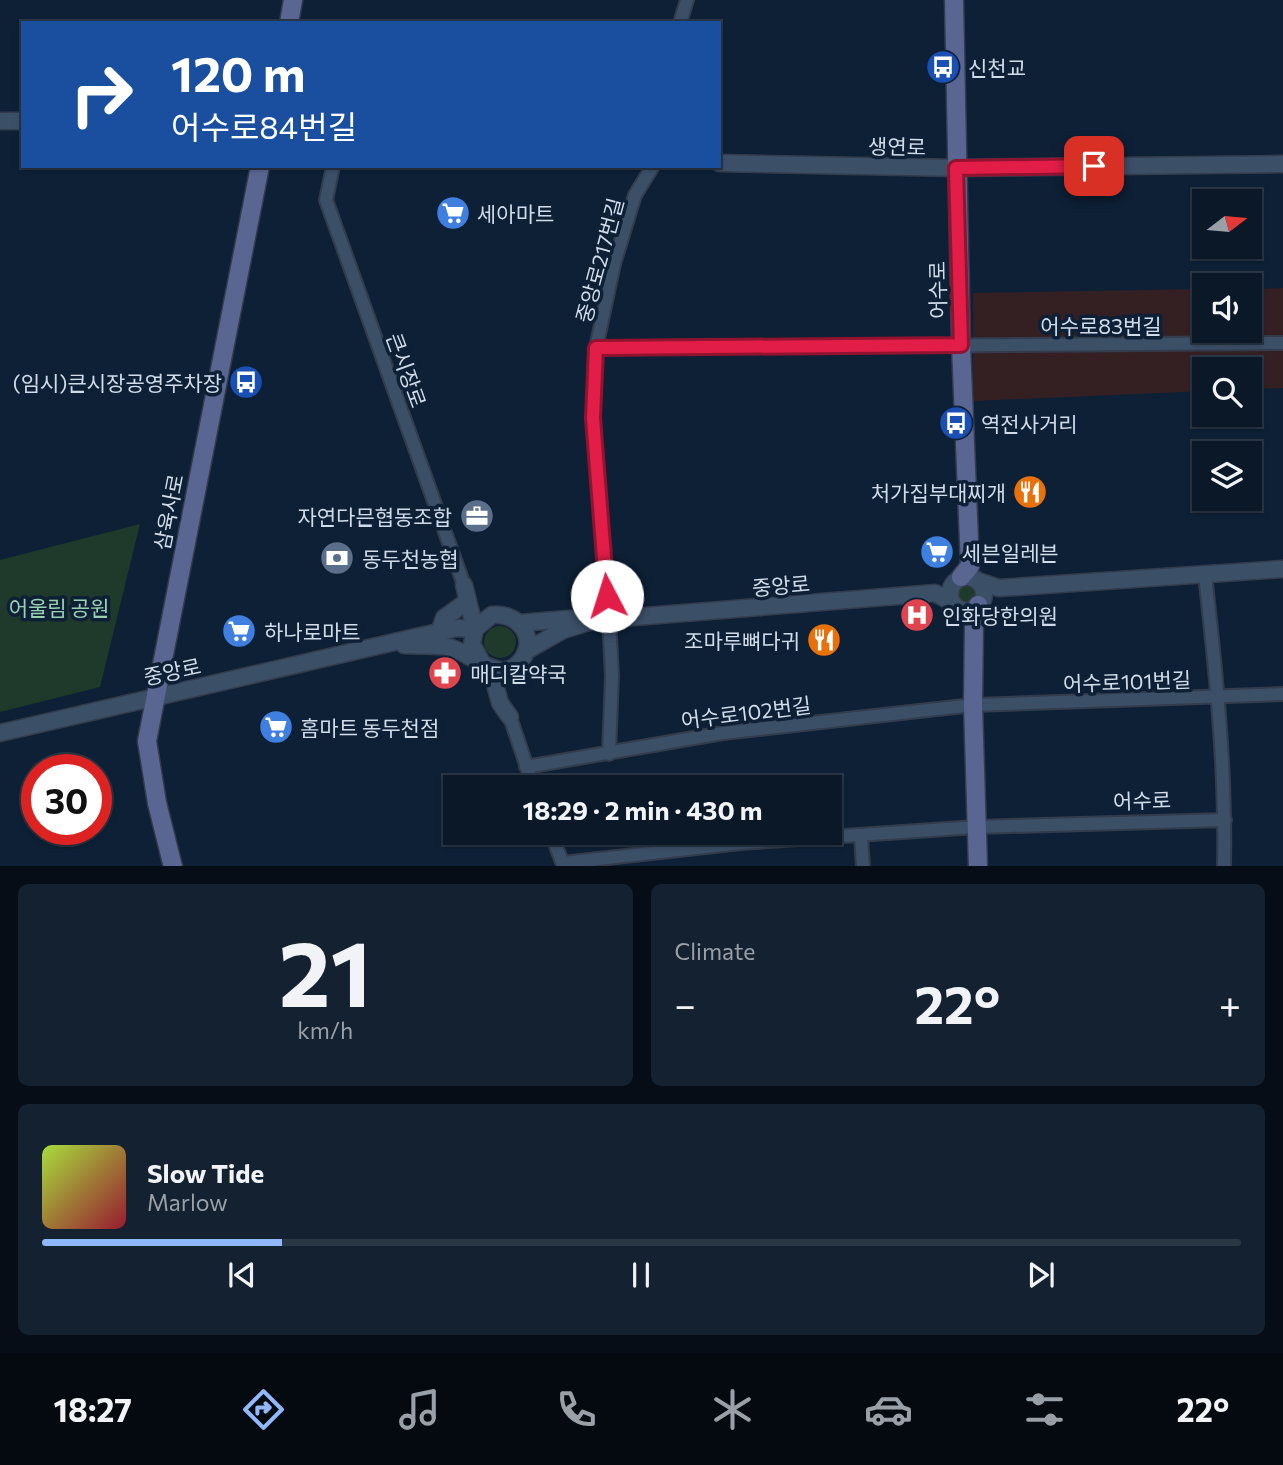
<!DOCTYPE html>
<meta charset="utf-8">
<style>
:root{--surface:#0a1828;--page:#132130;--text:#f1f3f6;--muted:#99a0a8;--line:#2a3745;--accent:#91b8fd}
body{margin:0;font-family:Commissioner,"Noto Sans KR",sans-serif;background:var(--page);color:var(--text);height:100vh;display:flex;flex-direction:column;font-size:26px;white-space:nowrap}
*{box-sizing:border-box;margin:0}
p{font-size:23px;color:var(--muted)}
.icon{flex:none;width:38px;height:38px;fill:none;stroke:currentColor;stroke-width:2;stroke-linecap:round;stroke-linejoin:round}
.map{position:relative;height:866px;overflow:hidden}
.side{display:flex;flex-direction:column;gap:18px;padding:18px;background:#060d16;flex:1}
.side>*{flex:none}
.top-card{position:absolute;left:21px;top:21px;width:700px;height:147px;border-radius:0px;box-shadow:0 2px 5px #0004,0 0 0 2px var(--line);background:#1a4fa0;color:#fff;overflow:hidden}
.needle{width:46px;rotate:74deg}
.buttons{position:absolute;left:1192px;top:189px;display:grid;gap:14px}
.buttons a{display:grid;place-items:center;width:70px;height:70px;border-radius:0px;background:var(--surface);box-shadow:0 2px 5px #0004,0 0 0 2px var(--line);font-size:35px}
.speed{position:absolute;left:21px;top:754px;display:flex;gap:14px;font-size:35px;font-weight:700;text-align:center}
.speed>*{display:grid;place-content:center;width:91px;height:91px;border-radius:50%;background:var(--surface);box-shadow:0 2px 5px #0004,0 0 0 2px var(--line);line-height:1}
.speed .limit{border:10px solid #d22;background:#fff;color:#111}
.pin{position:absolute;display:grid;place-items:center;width:60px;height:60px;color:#fff;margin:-30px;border-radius:14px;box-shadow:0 4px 10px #0006}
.me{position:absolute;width:77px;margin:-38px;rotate:355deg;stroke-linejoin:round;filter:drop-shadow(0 0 5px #0008)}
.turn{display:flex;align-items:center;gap:24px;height:147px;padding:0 35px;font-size:32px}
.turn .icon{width:91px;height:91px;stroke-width:2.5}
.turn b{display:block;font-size:49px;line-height:60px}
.big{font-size:52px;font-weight:700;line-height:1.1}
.side .tile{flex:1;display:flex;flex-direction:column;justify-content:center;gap:10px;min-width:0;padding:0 24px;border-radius:10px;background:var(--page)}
.side .dial{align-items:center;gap:0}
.dial b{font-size:91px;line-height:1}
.song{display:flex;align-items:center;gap:21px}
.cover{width:84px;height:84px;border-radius:10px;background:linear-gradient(135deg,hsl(80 70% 55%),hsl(350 70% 35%))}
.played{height:7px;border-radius:4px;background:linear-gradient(90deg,var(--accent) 20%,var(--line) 20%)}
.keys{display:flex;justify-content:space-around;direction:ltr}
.heat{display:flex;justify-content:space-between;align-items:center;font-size:38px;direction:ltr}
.side .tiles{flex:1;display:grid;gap:18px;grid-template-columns:1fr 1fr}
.tile:last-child{grid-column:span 2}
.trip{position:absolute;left:443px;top:775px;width:399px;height:70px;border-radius:0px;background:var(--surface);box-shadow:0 2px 5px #0004,0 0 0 2px var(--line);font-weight:700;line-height:70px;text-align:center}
.tabs{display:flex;height:112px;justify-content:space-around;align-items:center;background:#040a10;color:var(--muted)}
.tabs .icon{width:49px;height:49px}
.tabs .active{color:var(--accent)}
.tabs b{font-size:32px;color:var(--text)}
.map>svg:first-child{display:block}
</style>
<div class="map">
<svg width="1283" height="867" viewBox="0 0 1283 867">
<rect width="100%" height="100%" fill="#0d2035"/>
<path fill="#342023" d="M1283,288v100l-33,1v-20h-46v22l-231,10v-108l231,-4v42h46v-42z"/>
<path fill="#1f392b" d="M140,524l-40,163 -100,25v-152z
M953 593a14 14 0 1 1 28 0a14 14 0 1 1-28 0Z
M484 642a16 16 0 1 1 32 0a16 16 0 1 1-32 0Z"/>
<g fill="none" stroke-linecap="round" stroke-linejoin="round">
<g stroke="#323c4d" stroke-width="16">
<path id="minor" d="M680,23l7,-23
M333,166l-7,34 138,385
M596,348l687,-5
M1205,575c11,97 21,194 19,292
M510,717l24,71
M609,754l3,-79 -3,-56 -16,-201 3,-70 18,-84 21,-69 18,-29
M526,767l197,-34 250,-28 310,-11
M551,833l13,34
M861,836l2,31
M563,863l178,-20 235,-16 249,-7"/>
</g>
<g stroke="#323c4d" stroke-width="19">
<path id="tertiary" d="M0,121h23
M719,163l237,5 327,-4
M950 594a17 17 0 1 1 34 0a17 17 0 1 1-34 0Z
M978,581l21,7 284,-19
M464,585l11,44
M519,623l61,-5
M439,633l5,-15 22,-16
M404,645c15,1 30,0 44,2 23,4 56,44 76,9 12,-23 -9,-44 -32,-41l-17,14 -3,15 11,21
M526,651l37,-21 33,-10 339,-27 18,10
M491,669l9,34 10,14
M0,733l416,-96 41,-9 18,1"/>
</g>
<g stroke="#323c4d" stroke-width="21">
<path id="secondary" d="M954,0l7,345 9,221 -9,11
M289,23l4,-23
M173,867l-16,-64 -10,-62 113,-575
M978,867l-5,-162 1,-84 4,-16"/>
</g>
<use href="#minor" stroke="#3b4f67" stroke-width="12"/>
<use href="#tertiary" stroke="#3b4f67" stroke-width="16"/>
<use href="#secondary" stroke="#5a6692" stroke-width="18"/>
</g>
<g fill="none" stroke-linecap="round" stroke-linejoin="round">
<g stroke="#92132f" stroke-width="18">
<path id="route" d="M607,596l-14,-178 3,-70 365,-3 -5,-177 138,-2"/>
</g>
<use href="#route" stroke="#e11d48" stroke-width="12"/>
</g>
<defs>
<g id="bus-disc" transform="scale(1.75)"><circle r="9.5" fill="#1a4fb4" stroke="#0d2035"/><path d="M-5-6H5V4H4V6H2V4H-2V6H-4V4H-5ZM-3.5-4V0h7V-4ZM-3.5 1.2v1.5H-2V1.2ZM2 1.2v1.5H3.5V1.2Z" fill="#fff"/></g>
<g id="supermarket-disc" transform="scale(1.75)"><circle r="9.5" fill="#3f7fe0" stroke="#0d2035"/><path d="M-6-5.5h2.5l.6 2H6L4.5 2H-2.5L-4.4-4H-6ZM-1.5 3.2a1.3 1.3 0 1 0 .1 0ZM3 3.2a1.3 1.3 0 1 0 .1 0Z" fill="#fff"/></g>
<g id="restaurant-disc" transform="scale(1.75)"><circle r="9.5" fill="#e8710a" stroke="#0d2035"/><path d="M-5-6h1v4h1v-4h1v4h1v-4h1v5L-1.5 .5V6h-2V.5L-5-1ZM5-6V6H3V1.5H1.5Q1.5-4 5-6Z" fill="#fff"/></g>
<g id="office-disc" transform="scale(1.75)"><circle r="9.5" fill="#5c6f8a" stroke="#0d2035"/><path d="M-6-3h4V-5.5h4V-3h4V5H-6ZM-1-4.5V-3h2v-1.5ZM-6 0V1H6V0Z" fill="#fff"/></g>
<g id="bank-disc" transform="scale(1.75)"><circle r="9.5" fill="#5c6f8a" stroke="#0d2035"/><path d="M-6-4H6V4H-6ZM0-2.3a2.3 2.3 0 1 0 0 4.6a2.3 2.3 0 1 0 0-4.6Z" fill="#fff"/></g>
<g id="hospital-disc" transform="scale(1.75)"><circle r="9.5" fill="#e0444e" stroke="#0d2035"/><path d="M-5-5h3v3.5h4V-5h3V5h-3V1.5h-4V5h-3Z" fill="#fff"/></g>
<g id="pharmacy-disc" transform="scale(1.75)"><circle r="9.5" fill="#e0444e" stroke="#0d2035"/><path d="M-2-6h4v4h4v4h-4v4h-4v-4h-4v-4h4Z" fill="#fff"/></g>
</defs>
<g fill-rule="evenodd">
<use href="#bus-disc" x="943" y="67"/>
<use href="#supermarket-disc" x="453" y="213"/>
<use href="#bus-disc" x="246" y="382"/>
<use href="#bus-disc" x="956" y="423"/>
<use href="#restaurant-disc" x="1030" y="492"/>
<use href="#office-disc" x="477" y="516"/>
<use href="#supermarket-disc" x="937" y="552"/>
<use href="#bank-disc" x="337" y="558"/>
<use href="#hospital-disc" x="917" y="615"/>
<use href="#supermarket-disc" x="239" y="631"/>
<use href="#restaurant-disc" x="824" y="640"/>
<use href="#pharmacy-disc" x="445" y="673"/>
<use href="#supermarket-disc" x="276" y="727"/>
</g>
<g text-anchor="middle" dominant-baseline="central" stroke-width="7" stroke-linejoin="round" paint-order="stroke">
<g font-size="21" fill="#d0dcea" stroke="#0d2035" text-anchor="start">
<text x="968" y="67">신천교</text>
<text x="477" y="213">세아마트</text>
<text x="222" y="382" text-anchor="end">(임시)큰시장공영주차장</text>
<text x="981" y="423">역전사거리</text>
<text x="1006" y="492" text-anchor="end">처가집부대찌개</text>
<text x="452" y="516" text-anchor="end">자연다믄협동조합</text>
<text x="962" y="552">세븐일레븐</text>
<text x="362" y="558">동두천농협</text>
<text x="942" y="615">인화당한의원</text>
<text x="264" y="631">하나로마트</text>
<text x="800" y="640" text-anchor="end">조마루뼈다귀</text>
<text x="470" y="673">매디칼약국</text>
<text x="300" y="727">홈마트 동두천점</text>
</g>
<g font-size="21" fill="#d0dcea" stroke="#0d2035">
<text transform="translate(897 146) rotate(1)">생연로</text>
<text transform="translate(599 260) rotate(-75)">중앙로217번길</text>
<text transform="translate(937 290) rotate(-91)">어수로</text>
<text x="1101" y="325">어수로83번길</text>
<text transform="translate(407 370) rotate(70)">큰시장로</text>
<text transform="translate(168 512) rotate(-79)">삼육사로</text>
<text transform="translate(781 585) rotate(-5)">중앙로</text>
<text transform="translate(172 671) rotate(-12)">중앙로</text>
<text transform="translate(1127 681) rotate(-2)">어수로101번길</text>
<text transform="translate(746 712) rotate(-7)">어수로102번길</text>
<text transform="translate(1142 800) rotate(-2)">어수로</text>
</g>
<g font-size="21" fill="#99d0b1" stroke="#0d2035">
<text x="59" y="607">어울림 공원</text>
</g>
</g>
</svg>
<div class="buttons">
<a><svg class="needle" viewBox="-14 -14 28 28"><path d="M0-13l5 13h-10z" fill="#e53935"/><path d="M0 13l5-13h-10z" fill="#99a0a8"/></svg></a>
<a><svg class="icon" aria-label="sound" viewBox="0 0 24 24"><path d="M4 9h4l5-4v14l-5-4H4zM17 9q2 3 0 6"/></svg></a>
<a><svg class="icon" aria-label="search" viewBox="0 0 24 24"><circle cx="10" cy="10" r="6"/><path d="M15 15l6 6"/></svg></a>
<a><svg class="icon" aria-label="layers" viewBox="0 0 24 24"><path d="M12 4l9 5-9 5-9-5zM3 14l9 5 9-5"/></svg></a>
</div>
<div class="speed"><div class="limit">30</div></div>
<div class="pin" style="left:1094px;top:166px;background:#d93025"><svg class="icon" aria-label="arrive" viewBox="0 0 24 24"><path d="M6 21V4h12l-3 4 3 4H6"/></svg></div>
<svg class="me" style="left:607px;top:596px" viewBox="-20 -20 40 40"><circle r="19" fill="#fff"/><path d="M0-13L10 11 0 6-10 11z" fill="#e11d48"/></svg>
<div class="trip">18:29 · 2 min · 430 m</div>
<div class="top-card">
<div class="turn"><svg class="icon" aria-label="right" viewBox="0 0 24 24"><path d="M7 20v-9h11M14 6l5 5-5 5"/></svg><div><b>120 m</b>어수로84번길</div></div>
</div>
</div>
<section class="side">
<div class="tiles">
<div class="tile dial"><b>21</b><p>km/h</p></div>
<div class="tile"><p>Climate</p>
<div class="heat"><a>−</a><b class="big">22°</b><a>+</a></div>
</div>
<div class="tile">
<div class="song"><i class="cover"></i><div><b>Slow Tide</b><p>Marlow</p></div></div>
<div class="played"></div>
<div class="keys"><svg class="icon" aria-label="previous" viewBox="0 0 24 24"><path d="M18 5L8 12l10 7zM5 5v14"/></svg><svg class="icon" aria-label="pause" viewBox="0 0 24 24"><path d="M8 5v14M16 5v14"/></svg><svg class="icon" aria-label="next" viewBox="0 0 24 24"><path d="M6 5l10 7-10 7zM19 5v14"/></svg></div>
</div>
</div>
</section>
<nav class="tabs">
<b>18:27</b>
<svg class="icon active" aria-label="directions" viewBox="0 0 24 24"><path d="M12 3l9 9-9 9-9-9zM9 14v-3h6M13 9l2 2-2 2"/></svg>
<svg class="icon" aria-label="music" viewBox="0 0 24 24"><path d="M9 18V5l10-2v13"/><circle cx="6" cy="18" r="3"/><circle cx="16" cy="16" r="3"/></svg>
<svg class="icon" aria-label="phone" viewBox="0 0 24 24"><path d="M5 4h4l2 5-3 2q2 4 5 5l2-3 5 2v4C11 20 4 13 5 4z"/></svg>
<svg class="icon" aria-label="climate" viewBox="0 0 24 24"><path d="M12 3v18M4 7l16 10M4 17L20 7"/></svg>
<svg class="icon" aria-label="car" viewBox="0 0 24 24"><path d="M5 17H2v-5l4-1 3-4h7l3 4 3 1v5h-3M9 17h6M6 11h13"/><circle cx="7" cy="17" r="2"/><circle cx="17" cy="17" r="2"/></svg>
<svg class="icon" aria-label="filters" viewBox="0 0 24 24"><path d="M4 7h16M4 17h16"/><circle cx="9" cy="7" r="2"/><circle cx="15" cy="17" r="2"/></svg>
<b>22°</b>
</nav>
